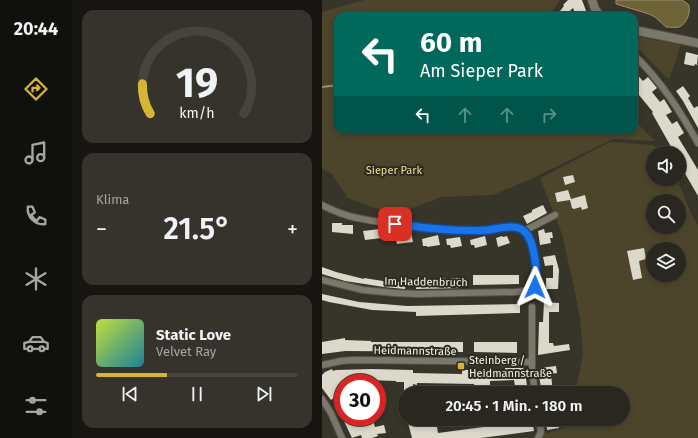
<!DOCTYPE html>
<html lang="de">
<meta charset="utf-8">
<style>
:root{--surface:#29271f;--page:#35332c;--text:#f1f3f6;--muted:#a5a5a4;--line:#45443d;--accent:#d6b534}
body{margin:0;font-family:"Fira Sans",sans-serif;background:var(--page);color:var(--text);height:100vh;display:flex;flex-direction:column;font-size:15px;white-space:nowrap}
*{box-sizing:border-box;margin:0}
p{font-size:13px;color:var(--muted)}
.icon{flex:none;width:22px;height:22px;fill:none;stroke:currentColor;stroke-width:2;stroke-linecap:round;stroke-linejoin:round}
.map{position:relative;flex:1;overflow:hidden}
.panel{display:flex;flex-direction:column;gap:10px;padding:10px;background:#171511;width:250px}
.panel>*{flex:none}
.hud{position:absolute;left:12px;top:12px;width:304px;height:122px;border-radius:12px;box-shadow:0 2px 6px #0003,0 0 0 1px var(--line);background:#00695c;color:#fff;overflow:hidden}
.tools{position:absolute;left:324px;top:146px;display:grid;gap:8px}
.tools a{display:grid;place-items:center;width:40px;height:40px;border-radius:50%;background:var(--surface);box-shadow:0 2px 6px #0003,0 0 0 1px var(--line);font-size:20px}
.speed{position:absolute;left:12px;top:374px;display:flex;gap:8px;font-size:20px;font-weight:700;text-align:center}
.speed>*{display:grid;place-content:center;width:52px;height:52px;border-radius:50%;background:var(--surface);box-shadow:0 2px 6px #0003,0 0 0 1px var(--line);line-height:1}
.speed .limit{border:6px solid #d22;background:#fff;color:#111}
.pin{position:absolute;display:grid;place-items:center;width:34px;height:34px;color:#fff;margin:-17px;border-radius:8px;box-shadow:0 2px 6px #0006}
.me{position:absolute;width:44px;margin:-22px;rotate:1deg;stroke-linejoin:round;filter:drop-shadow(0 0 3px #0008)}
.turn{display:flex;align-items:center;gap:14px;height:84px;padding:0 20px;font-size:18px}
.turn .icon{width:52px;height:52px;stroke-width:2.5}
.turn b{display:block;font-size:28px;line-height:34px}
.lanes{display:flex;align-items:center;height:38px;padding:0 20px;background:#0003;justify-content:center;gap:20px;direction:ltr}
.lanes .off{opacity:.35}
.big{font-size:30px;font-weight:600;line-height:1.1}
.panel .card{flex:1;display:flex;flex-direction:column;justify-content:center;gap:6px;min-width:0;padding:0 14px;border-radius:12px;background:var(--page)}
.panel .dial{align-items:center;gap:0}
.dial svg{height:104px;overflow:visible;fill:none;stroke:var(--line);stroke-width:7;stroke-linecap:round;text-anchor:middle}
.dial text{fill:var(--text);stroke:none}
.song{display:flex;align-items:center;gap:12px}
.cover{width:48px;height:48px;border-radius:6px;background:linear-gradient(135deg,hsl(70 70% 55%),hsl(190 70% 35%))}
.played{height:4px;border-radius:2px;background:linear-gradient(90deg,var(--accent) 35%,var(--line) 35%)}
.keys{display:flex;justify-content:space-around;direction:ltr}
.heat{display:flex;justify-content:space-between;align-items:center;font-size:22px;direction:ltr}
.trip{position:absolute;left:76px;top:386px;width:232px;height:40px;border-radius:20px;background:var(--surface);box-shadow:0 2px 6px #0003,0 0 0 1px var(--line);font-weight:600;line-height:40px;text-align:center}
main{display:flex;flex:1;min-height:0}
.dock{display:flex;flex-direction:column;width:72px;justify-content:space-around;align-items:center;background:#10100c;color:var(--muted)}
.dock .icon{width:28px;height:28px}
.dock .active{color:var(--accent)}
.dock b{font-size:18px;color:var(--text)}
.map>svg:first-child{display:block}
</style>
<main>
<nav class="dock">
<b>20:44</b>
<svg class="icon active" aria-label="directions" viewBox="0 0 24 24"><path d="M12 3l9 9-9 9-9-9zM9 14v-3h6M13 9l2 2-2 2"/></svg>
<svg class="icon" aria-label="music" viewBox="0 0 24 24"><path d="M9 18V5l10-2v13"/><circle cx="6" cy="18" r="3"/><circle cx="16" cy="16" r="3"/></svg>
<svg class="icon" aria-label="phone" viewBox="0 0 24 24"><path d="M5 4h4l2 5-3 2q2 4 5 5l2-3 5 2v4C11 20 4 13 5 4z"/></svg>
<svg class="icon" aria-label="climate" viewBox="0 0 24 24"><path d="M12 3v18M4 7l16 10M4 17L20 7"/></svg>
<svg class="icon" aria-label="car" viewBox="0 0 24 24"><path d="M5 17H2v-5l4-1 3-4h7l3 4 3 1v5h-3M9 17h6M6 11h13"/><circle cx="7" cy="17" r="2"/><circle cx="17" cy="17" r="2"/></svg>
<svg class="icon" aria-label="filters" viewBox="0 0 24 24"><path d="M4 7h16M4 17h16"/><circle cx="9" cy="7" r="2"/><circle cx="15" cy="17" r="2"/></svg>
</nav>
<section class="panel">
<div class="card dial"><svg viewBox="0 0 100 80">
<path d="M14 69A42 42 0 1 1 86 69"/>
<path d="M14 69A42 42 0 0 1 8 46" stroke="#d6b534"/>
<text x="50" y="56" font-size="32" font-weight="700">19</text>
<text x="50" y="72" font-size="11">km/h</text>
</svg></div>
<div class="card"><p>Klima</p>
<div class="heat"><a>−</a><b class="big">21.5°</b><a>+</a></div>
</div>
<div class="card">
<div class="song"><i class="cover"></i><div><b>Static Love</b><p>Velvet Ray</p></div></div>
<div class="played"></div>
<div class="keys"><svg class="icon" aria-label="previous" viewBox="0 0 24 24"><path d="M18 5L8 12l10 7zM5 5v14"/></svg><svg class="icon" aria-label="pause" viewBox="0 0 24 24"><path d="M8 5v14M16 5v14"/></svg><svg class="icon" aria-label="next" viewBox="0 0 24 24"><path d="M6 5l10 7-10 7zM19 5v14"/></svg></div>
</div>
</section>
<div class="map">
<svg width="376" height="438" viewBox="0 0 376 438">
<rect width="100%" height="100%" fill="#373429"/>
<path fill="#4c452b" fill-rule="evenodd" d="M42,0h196l-11,16h-211v114h296v-10l21,21 -42,-2 -82,40 -38,16 -52,2 -36,14 -27,-2 -30,-11 -17,-25 -9,-4v-157z
M312,36l47,9 -12,35 -35,-36z
M288,142l43,3 11,8h-11v26h24l14,34 7,12v213h-156l2,-4 23,-7 2,-8h54v-26h-48l8,-38 -3,-37 -5,-26 -13,-58 -22,-56zM331,201h26v26h-26zM331,249h26v26h-26z"/>
<path fill="#6f6338" stroke="#978e6d" d="M294,0h66l6,4c4,6 -1,20 -9,23 -4,1 -9,0 -13,0l-11,-10 -6,-3 -33,-10z"/>
<g fill="none" stroke-linecap="round" stroke-linejoin="round">
<path stroke="#978e6d" stroke-width="2" d="M293,15l4,1
M0,87l16,-2"/>
</g>
<path fill="#dcd8ca" d="M246,0h14l6,16h-12l-3,-8 -9,8h-8l8,-10 -1,-1z
M364,52l12,3 -1,10 -2,-1 -1,2 -10,-2z
M312,71l9,10 5,-4 9,11 -5,4 8,10 4,-3 8,13 -6,3 6,9 5,-3 7,12 -6,4 20,33v26l-19,-33v-14l-5,3 -22,-39 1,-1 -19,-23z
M361,86l7,10 -2,2 6,10 4,-2v22l-15,-27 -7,-10z
M251,175l2,7 -10,3 -2,-8z
M246,190l3,9 14,-4 3,13 -6,2 -1,-3 -7,2 -2,-1 -2,-8 -13,2 -2,-9z
M221,205l4,8 -20,11 -4,-8 9,-4v-2z
M10,223h10v2h11v9l-21,-2z
M66,228l2,9 -25,3 -2,-9z
M222,229l1,4 7,-1 1,6h-3l1,5 -11,2 -2,-14z
M89,232l2,10 -16,2 -2,-9z
M116,235l2,10 -13,2v-1h-4l-1,-7z
M163,236l2,9 -12,3 -1,-3h-3l-1,-5z
M180,236l1,1 4,-1 3,7 -12,4 -2,-9z
M138,237l2,9 -11,2 -1,-3h-3l-1,-6z
M322,248l2,11 -7,2 3,17 -9,2 -6,-29z
M233,255l4,15 -1,19h-12v-11h7v-13l-8,1 -2,-9z
M0,267l14,5 28,7v-1l25,4h17l-1,7 -21,-2 -39,-6 -23,-7z
M151,275h46v9l-46,1z
M140,278l1,10 -47,1v-10z
M0,294l37,8 48,4 113,-2v9l-104,3v-4l-44,-2 -43,-8 -7,-2z
M222,302l15,1v9h-10v31h4l1,3 15,-2 1,6 -32,5 1,-33h4z
M23,338v2l26,1v1h92v10l-118,-1 -23,3v-12z
M152,342h43v11l-43,-1z
M234,366l1,7 -6,1 2,19h-11l-4,-22 2,-3z
M183,368h18l2,3 3,22h-12l-2,-13 -24,1v12h-15l-1,-9 -57,-1v2l-4,-1v9h-9v-11h-8v-1l-28,-1v3h-26l-6,5 4,5 -9,7 -9,-12v-13l3,-3 7,-3 1,2 3,-1 35,-1 42,1v3l49,1v-4h43z
M20,417h30l3,10 9,-2 2,8 -9,1 1,2 -6,2h-10l-1,-3 -9,3z
M85,419h9l1,8h20l1,6 84,-11v-3h10l2,12 -53,7h-69z
M224,419h12l1,9 -12,2z"/>
<g fill="none" stroke-linecap="round" stroke-linejoin="round">
<g stroke="#565349" stroke-width="8">
<path id="minor" d="M312,55c27,26 46,56 64,88
M0,205c28,15 52,16 83,20 19,3 38,6 57,6 8,0 17,0 25,-1 10,-1 23,-5 33,-1 14,6 21,50 12,61l-16,2 -99,2 -22,-1 -32,-3 -41,-10
M202,231l31,-16
M210,362v-55
M0,365l19,-4 12,-1 179,2v9l3,22
M0,399l9,14 11,25
M216,438l3,-6 -2,-13"/>
</g>
<g stroke="#565349" stroke-width="10">
<path id="secondary" d="M270,0l3,9 5,7
M312,30l64,13"/>
</g>
<use href="#minor" stroke="#7b776b" stroke-width="6"/>
<use href="#secondary" stroke="#7b776b" stroke-width="8"/>
</g>
<g fill="none" stroke-linecap="round" stroke-linejoin="round">
<g stroke="#114b97" stroke-width="10">
<path id="route" d="M73,224c31,4 61,8 92,6 11,-1 28,-7 37,1 11,9 14,43 11,56"/>
</g>
<use href="#route" stroke="#1a73e8" stroke-width="7"/>
</g>
<rect fill="#d6b534" stroke="#2d2a1f" stroke-width="1.5" x="135" y="362" width="8" height="8" rx="2"/>
<g text-anchor="middle" dominant-baseline="central" stroke-width="4" stroke-linejoin="round" paint-order="stroke">
<g font-size="11" fill="#f2dd96" stroke="#2d2a1f">
<text x="72" y="170">Sieper Park</text>
</g>
<g font-size="11" fill="#f4f2ea" stroke="#2d2a1f">
<text transform="translate(104 282) rotate(1)">Im Haddenbruch</text>
<text transform="translate(93 351) rotate(1)">Heidmannstraße</text>
</g>
<g font-size="11" fill="#f4f2ea" stroke="#2d2a1f" text-anchor="start">
<text x="147" y="360">Steinberg /<tspan x="147" dy="13">Heidmannstraße</tspan></text>
</g>
</g>
</svg>
<div class="tools">
<a><svg class="icon" aria-label="sound" viewBox="0 0 24 24"><path d="M4 9h4l5-4v14l-5-4H4zM17 9q2 3 0 6"/></svg></a>
<a><svg class="icon" aria-label="search" viewBox="0 0 24 24"><circle cx="10" cy="10" r="6"/><path d="M15 15l6 6"/></svg></a>
<a><svg class="icon" aria-label="layers" viewBox="0 0 24 24"><path d="M12 4l9 5-9 5-9-5zM3 14l9 5 9-5"/></svg></a>
</div>
<div class="speed"><div class="limit">30</div></div>
<div class="pin" style="left:73px;top:224px;background:#d93025"><svg class="icon" aria-label="arrive" viewBox="0 0 24 24"><path d="M6 21V4h12l-3 4 3 4H6"/></svg></div>
<svg class="me" style="left:213px;top:287px" viewBox="-20 -20 40 40"><path d="M0-17L14 15 0 8-14 15z" fill="#1a73e8" stroke="#fff" stroke-width="4"/></svg>
<div class="trip">20:45 · 1 Min. · 180 m</div>
<div class="hud">
<div class="turn"><svg class="icon" aria-label="left" viewBox="0 0 24 24"><path d="M17 20v-9H6M10 6l-5 5 5 5"/></svg><div><b>60 m</b>Am Sieper Park</div></div>
<div class="lanes"><svg class="icon" aria-label="left" viewBox="0 0 24 24"><path d="M17 20v-9H6M10 6l-5 5 5 5"/></svg><svg class="icon off" aria-label="ahead" viewBox="0 0 24 24"><path d="M12 20V5M6 11l6-6 6 6"/></svg><svg class="icon off" aria-label="ahead" viewBox="0 0 24 24"><path d="M12 20V5M6 11l6-6 6 6"/></svg><svg class="icon off" aria-label="right" viewBox="0 0 24 24"><path d="M7 20v-9h11M14 6l5 5-5 5"/></svg></div>
</div>
</div>
</main>
